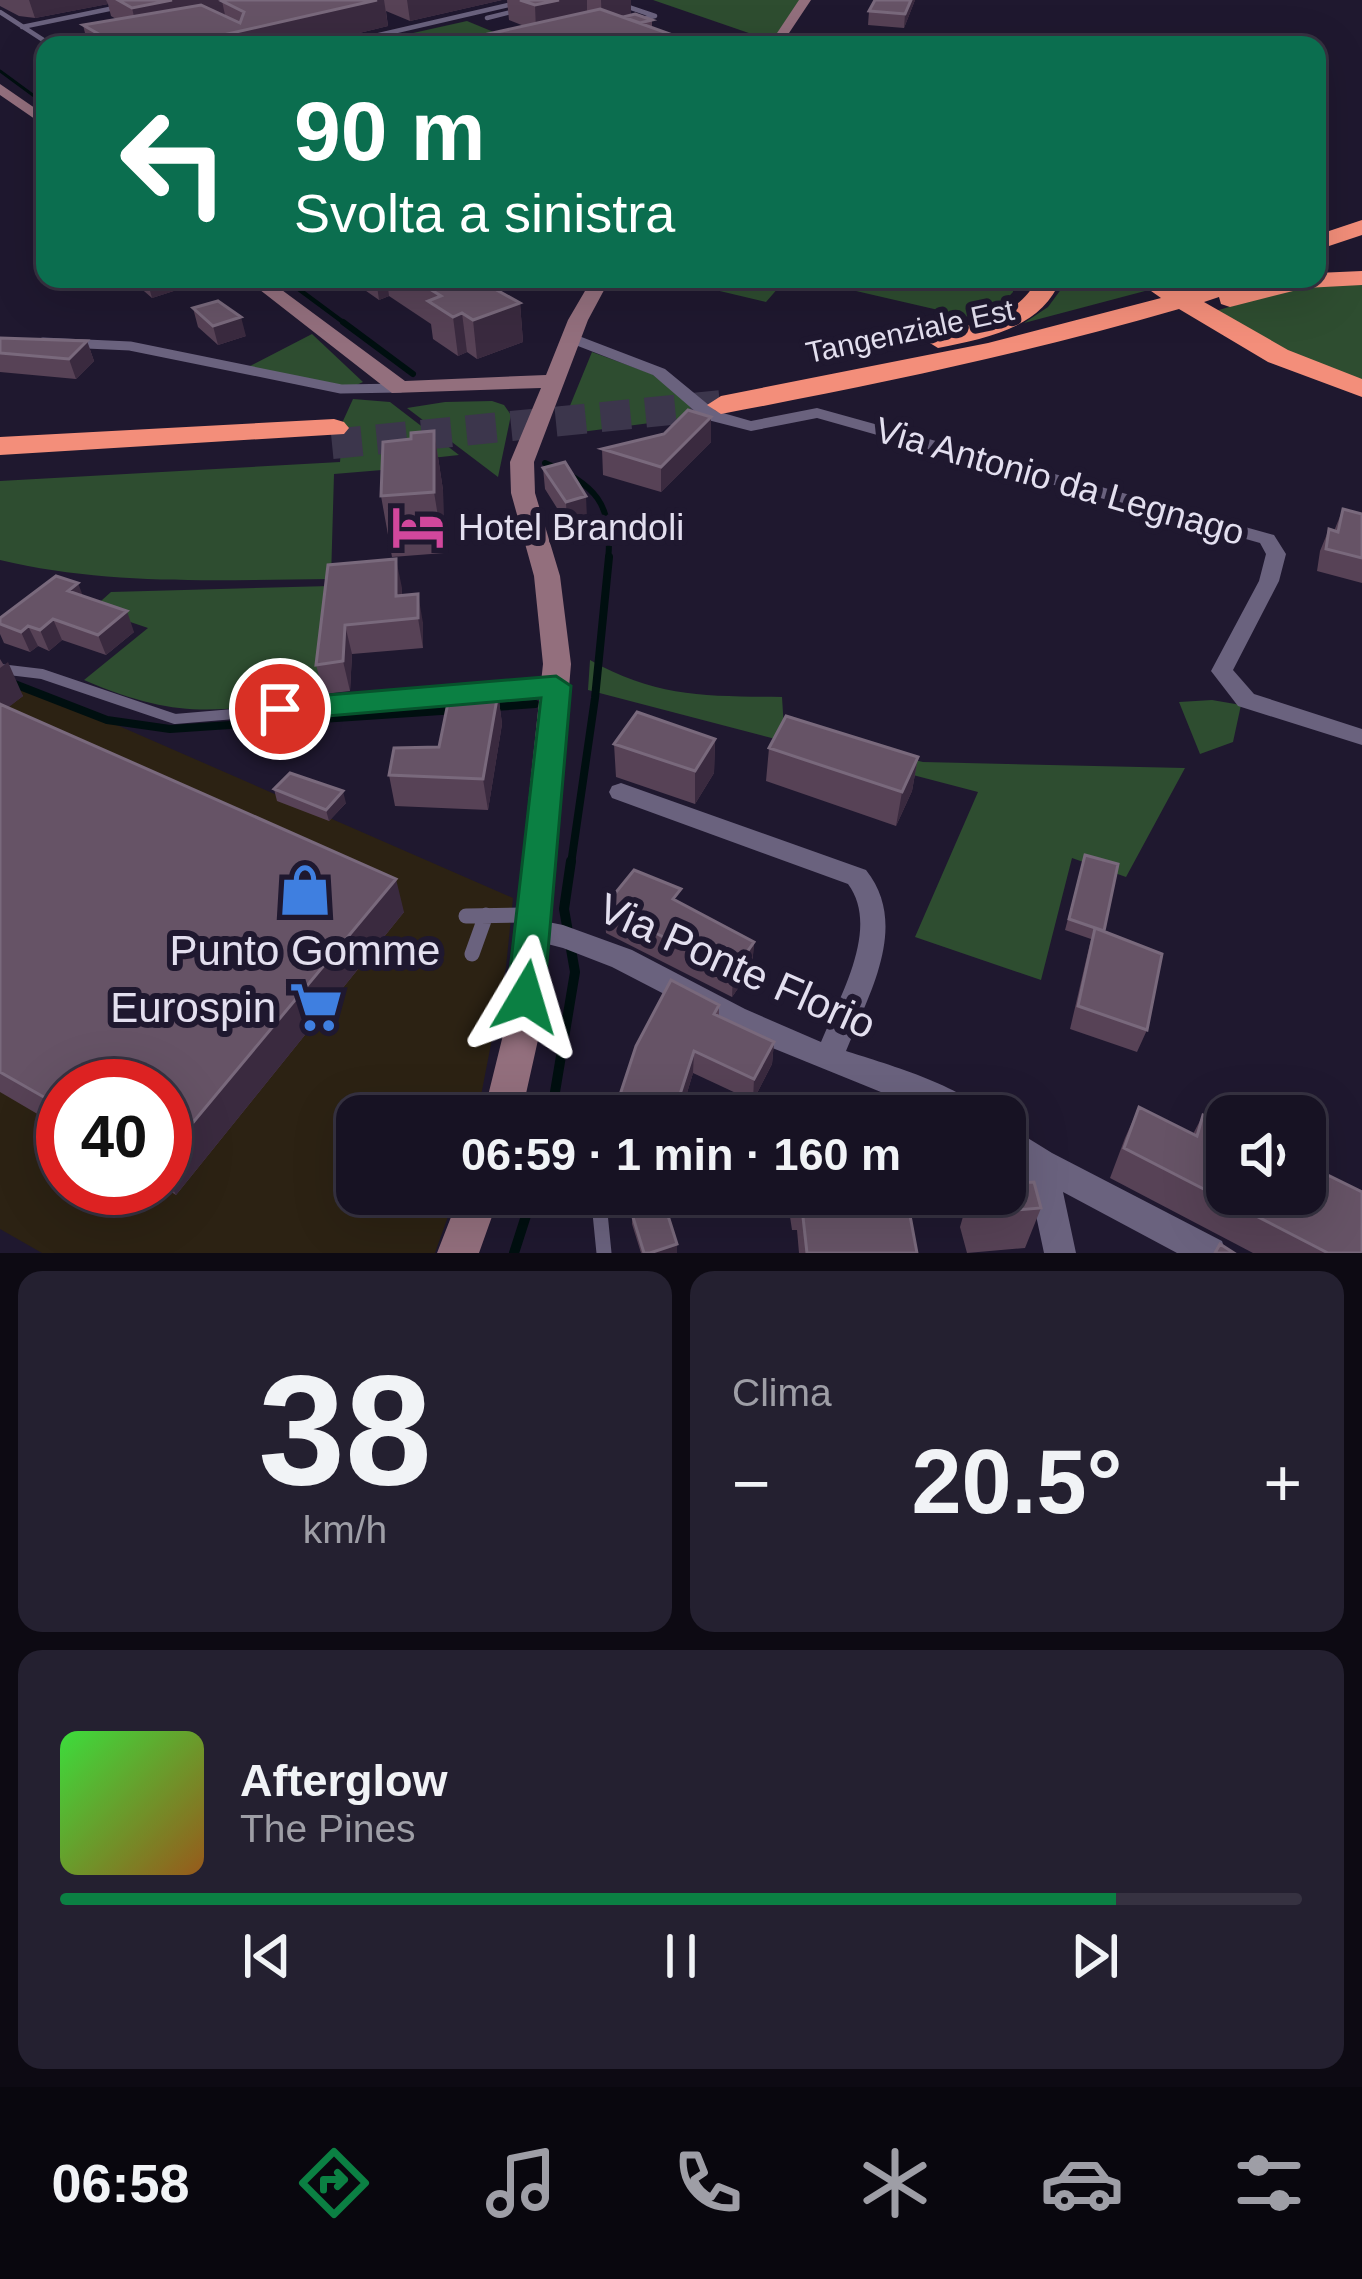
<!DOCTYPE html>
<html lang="it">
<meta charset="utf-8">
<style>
:root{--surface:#171223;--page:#242030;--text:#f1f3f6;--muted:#9e9ea6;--line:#363241;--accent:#0b8043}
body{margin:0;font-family:Arial,sans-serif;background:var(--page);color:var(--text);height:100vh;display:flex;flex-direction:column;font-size:45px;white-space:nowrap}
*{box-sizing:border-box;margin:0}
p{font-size:39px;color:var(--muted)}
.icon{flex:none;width:66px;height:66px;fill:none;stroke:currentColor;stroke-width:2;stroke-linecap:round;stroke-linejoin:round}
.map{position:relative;height:1253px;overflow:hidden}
.details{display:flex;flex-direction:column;gap:18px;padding:18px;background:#0d0a13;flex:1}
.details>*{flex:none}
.hud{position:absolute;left:36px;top:36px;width:1290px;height:252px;border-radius:24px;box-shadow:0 12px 48px #0002,0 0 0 3px var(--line);background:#0b6e4f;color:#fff;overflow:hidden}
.tools{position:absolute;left:1206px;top:1095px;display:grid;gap:24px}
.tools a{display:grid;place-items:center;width:120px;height:120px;border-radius:24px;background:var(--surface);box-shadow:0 12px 48px #0002,0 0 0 3px var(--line);font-size:60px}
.speed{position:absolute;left:36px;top:1059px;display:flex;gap:24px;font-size:60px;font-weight:700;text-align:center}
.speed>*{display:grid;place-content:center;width:156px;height:156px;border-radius:50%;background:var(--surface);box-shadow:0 12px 48px #0002,0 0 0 3px var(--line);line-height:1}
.speed .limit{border:18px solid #d22;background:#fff;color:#111}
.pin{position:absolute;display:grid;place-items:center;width:102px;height:102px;color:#fff;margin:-51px;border:6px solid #fff;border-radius:50%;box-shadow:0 3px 12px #0007}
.me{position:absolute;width:132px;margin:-66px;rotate:7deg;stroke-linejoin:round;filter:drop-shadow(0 0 9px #0008)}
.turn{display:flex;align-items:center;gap:42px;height:252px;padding:0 60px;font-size:54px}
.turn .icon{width:156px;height:156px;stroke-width:2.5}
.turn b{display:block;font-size:84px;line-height:102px}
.big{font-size:90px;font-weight:700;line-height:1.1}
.details .widget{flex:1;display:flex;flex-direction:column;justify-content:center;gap:18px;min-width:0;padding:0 42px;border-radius:24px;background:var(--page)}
.details .dial{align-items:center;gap:0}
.dial b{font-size:156px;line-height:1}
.song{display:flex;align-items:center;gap:36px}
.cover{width:144px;height:144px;border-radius:18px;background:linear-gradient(135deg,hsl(120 70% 55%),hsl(30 70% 35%))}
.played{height:12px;border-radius:6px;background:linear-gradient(90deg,var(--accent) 85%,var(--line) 85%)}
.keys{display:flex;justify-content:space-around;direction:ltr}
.heat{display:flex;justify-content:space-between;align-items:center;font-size:66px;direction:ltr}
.details .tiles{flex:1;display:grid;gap:18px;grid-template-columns:1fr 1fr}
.widget:last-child{grid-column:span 2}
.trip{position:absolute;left:336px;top:1095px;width:690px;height:120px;border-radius:24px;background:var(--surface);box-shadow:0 12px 48px #0002,0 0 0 3px var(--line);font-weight:700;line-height:120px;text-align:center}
.tabs{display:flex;height:192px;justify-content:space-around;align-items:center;background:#09070e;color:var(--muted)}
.tabs .icon{width:84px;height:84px}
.tabs .on{color:var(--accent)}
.tabs b{font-size:54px;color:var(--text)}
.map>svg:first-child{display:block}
</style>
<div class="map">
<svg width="1362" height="1253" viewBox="0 0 1362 1253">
<rect width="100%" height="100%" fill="#1f182f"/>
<path fill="#2c2213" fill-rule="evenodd" d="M0,674l513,224 -7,69 -29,149h-120v78h99l-21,59h-393l-42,-24zM63,1086h102v102h-102z"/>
<path fill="#2e4d30" d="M653,0h147l-28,41z
M467,21l56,23 -164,1z
M669,279h117l-20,23z
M804,279h210l-1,13 -27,29z
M1061,279h64l20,12 -121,32 24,-16 14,-19z
M1362,284v100l-46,-14 -104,-58 88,-26z
M312,334l51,48 -13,6 -102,-21z
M592,352l60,22 52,42 -146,19z
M353,399l37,3 69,53 -64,7 -1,7 -60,5 -3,105c-112,1 -222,7 -331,-19v-79l340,-19 3,-41z
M492,401l12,4 7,10 -13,62 -91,-69 38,-6z
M330,586l-10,111c-101,14 -138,25 -236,-17l64,-52 -56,-19 19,-17z
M590,660c67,38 117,36 192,37l2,32 139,33 262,6 -59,109 -54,-19 -31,122 -126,-43 63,-145 -390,-102z
M1212,700l29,5 -8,37 -33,12 -21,-52z"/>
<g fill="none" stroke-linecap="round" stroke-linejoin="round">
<path stroke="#000f10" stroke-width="3" d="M0,71l45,33"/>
<path stroke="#000f10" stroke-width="4.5" d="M285,279l62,46"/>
<path stroke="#000f10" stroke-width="6" d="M343,322l70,52
M545,463c50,21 69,41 63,97"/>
<path stroke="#000f10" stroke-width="8" d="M12,683l95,37 63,9 286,-19
M495,707l40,-3
M571,864l24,-166 14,-141"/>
<path stroke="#000f10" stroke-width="10" d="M551,1116l24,-144 -11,-63 7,-48
M514,1253l19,-59"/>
<path stroke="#3c364c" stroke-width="30" stroke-dasharray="30 15" stroke-linecap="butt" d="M332,444l389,-39"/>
<path stroke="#6a627e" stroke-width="4.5" d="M608,0l47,16 -22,5
M0,12l51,33
M487,18l32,-8
M22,27l97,-20
M336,45l181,-42
M741,45l9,-2"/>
<path stroke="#6a627e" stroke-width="9" d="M43,342l87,4 211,43 59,-1"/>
<path stroke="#6a627e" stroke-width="10" d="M0,669l42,5 133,45 378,-32"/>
<path stroke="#6a627e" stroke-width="15" d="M466,916l60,-1
M472,954l14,-39
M587,1194l13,19 4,40"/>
<path fill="#6a627e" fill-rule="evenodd" d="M571,333l94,36 51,42 35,10 66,-13 457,127 12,19 -7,27 -46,89 21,24 108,35v16l-124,-39 -27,-35 48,-90 7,-27 -6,-11 -443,-125 -66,13 -47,-12 -51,-44 -88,-34v-6z
M621,783l245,87c44,55 3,124 -20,181 30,10 127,37 139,65h-45l-187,-76 -141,-73 -49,-19 -39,-10 -4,-8 4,-8 9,-3 30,6 69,25 113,59 76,33c18,-44 60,-114 27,-158l-236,-86 -3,-6 3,-6z
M1005,1124l47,29 170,88 4,12h-49l-114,-61 13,61h-32l-17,-80 -22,-16z"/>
<path fill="#936f7d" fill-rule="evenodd" d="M799,0h12l-30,45h-12z
M0,84l45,31v11l-45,-31z
M246,279h21l138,102 141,-6 22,-55 24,-41h18l-22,41 -54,142 1,31 25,83 11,88 -31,367 -19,85h-38l21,-85 39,-367 -9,-88 -23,-83 -1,-31 31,-74 -149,5z
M460,1194h40l-21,59h-42z"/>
<path fill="#f38e7a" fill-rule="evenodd" d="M1362,220v15l-45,15v-15z
M1362,271v14l-57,3 -75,19 -9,-3 -2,-7 -15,5 84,48 74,29v18l-94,-35 -89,-53c-151,44 -304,76 -458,105l-14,-9 14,-9 267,-53 173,-45 -27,-19h30l21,12 39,-12h38l-7,6 62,-6v-6z
M1037,279h24c-20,50 -75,59 -123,69l-13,-8 4,-6c38,-9 89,-14 108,-55z
M334,419l10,3 5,6 -5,6 -344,21v-18z"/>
</g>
<path fill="#574256" d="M0,0h502l-92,21 -24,-10 2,15 -78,19h-222l-5,-20 33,-6 -5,-3 -3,-12 -73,14 -16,-2 -19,-10z
M507,0h124v15l21,5v8l18,6v11h-231l85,-19 -15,-6z
M915,0l-11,28 -36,-3 1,-14z
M130,279h51l2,9 -31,10z
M349,279h128l43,24 3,39 -46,17 -10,-7 -9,4 -25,-17 -2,-15 -42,-28 -10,4z
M193,308l53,28 -28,9 -20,-18z
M0,338l87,3 7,20 -18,18 -76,-7z
M711,417v25l-50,50 -58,-17 -1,-26 62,-15z
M434,431l9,59 1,63 -52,4 -11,-61 30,-57z
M543,468l44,50 -20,6 -22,-35z
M1343,509l19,5v69l-45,-12 3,-20 9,-22 5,2z
M328,565l74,23v8l21,27v25l-71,6 -2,37 -26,3 -8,-29z
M83,596l51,36 -28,23 -44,-15 -13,11 -11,-5 -8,6 -26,-9 -4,-9v-16z
M0,659l23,37 -15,11 396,205 -228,283 -11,-7v-102h-102v43l-63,-37z
M498,693l4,31 -14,86 -93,-4 -6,-31 50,-28z
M715,739l-1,34 -19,31 -79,-27 -2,-33z
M769,748l149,9 -6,34 -16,35 -130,-45z
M274,789l72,14 -17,18 -52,-20z
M1082,866l22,65 43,99 -10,22 -67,-23 21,-90 -26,-9z
M681,904l73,38 -2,26 -20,29 -126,-64 -2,-26z
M719,1005v11l55,26 -2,22 -19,37 -60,-28 -13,43h-65v-6z
M1139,1107l54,27 10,-19 159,138h-109l-143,-75 15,-40z
M1020,1183l21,25 -16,40 -58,5 -7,-26 6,-21 -3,-12h42z
M791,1194h115l11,59h-118l-2,-23h-5l-3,-20z
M632,1214l45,30v9h-36l-9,-29z"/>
<path fill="#3a2a3f" d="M29,0h77l2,4 -73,14z
M172,0h128l-78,1 3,14 -87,18 -6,-25z
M377,0h7l4,26 -78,19h-131z
M407,0h95l-92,21z
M559,0h28v18l-51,13 -1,-26z
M601,0h30v15l-29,8z
M911,0h4l-11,28 1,-14z
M670,34v11h-41z
M164,279h17l2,9 -31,10 -4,-14z
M376,279h11l2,17 -10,4z
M520,303l3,39 -46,17 -4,-39z
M462,313l5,39 -9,4 -5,-39z
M241,317l5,19 -28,9 -5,-19z
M87,341l7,20 -18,18 -7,-20z
M711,417v25l-50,50v-25z
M434,431l9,59 1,63 -10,-61z
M586,496l1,22 -20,6 -1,-22z
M396,559l6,29 -1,32 -5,-24z
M78,583l8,21 -18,-13z
M418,594l5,29v25l-5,-30z
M127,611l7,21 -28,23 -8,-20z
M53,619l9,21 -13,11 -9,-21z
M345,625l7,29 -2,37 -7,-30z
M28,626l10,20 -8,6 -9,-20z
M8,662l15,34 -23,18v-46z
M498,693l4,31 -14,86 -5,-31z
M715,739l-1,34 -19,31v-33z
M918,757l-6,34 -16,35 6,-34z
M343,791l3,12 -17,18 -3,-11z
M396,879l8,33 -228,283 -11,-21v-18z
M754,942l-2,26 -20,29 1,-25z
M774,1042l-2,22 -19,37 1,-22z
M694,1051l-1,22 -13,43h-7z
M677,1244v9h-27z"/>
<path fill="#665366" stroke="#79697c" stroke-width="3" d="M118,0h54l-40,8z
M377,0l-198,45h-61l-35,-20 118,-20 39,18 4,-11 -22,-11 3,-1z
M520,0h39l-24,5z
M875,0h36l-6,14 -36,-3z
M600,9l70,25 -41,11h-190z
M635,14l17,6 -12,3 -17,-6z
M142,279h22l-16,5z
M414,279h63l43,24 -47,17 -11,-7 -9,4 -25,-16 13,-5z
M218,301l23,16 -28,9 -20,-18z
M0,338l87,3 -18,18 -69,-6z
M688,410l23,7 -50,50 -59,-18 62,-15z
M434,431v61l-53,4 2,-54 28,-3v-6z
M565,462l21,34 -20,6 -23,-34z
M1343,509l19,5v44l-36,-9 3,-20 9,3z
M396,559v37l22,-2v24l-73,7 -2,36 -27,4 12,-100z
M56,576l22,7 -10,8 59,20 -29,24 -45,-16 -13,11 -12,-4 -7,6 -21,-8v-6z
M450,693h48l-15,86 -94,-4 5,-27 45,-1z
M0,704l396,175 -231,277v-70h-102v22l-63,-36z
M637,712l78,27 -20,32 -81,-27z
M786,716l132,41 -16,35 -133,-44z
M290,773l53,18 -17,19 -52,-21z
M1085,855l33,9 -14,67 -35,-12z
M634,870l47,19 -8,10 81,43 -21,30 -129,-65z
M1095,928l67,26 -15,76 -69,-24z
M671,980l48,25 -5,9 60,28 -20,37 -60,-28 -21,65h-32l-26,-6 21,-64z
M1139,1107l58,29 6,-21 24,11v68h78v-30l57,28v61h-34l-204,-105z
M1007,1135l13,48 14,-1 7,26 -61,5 -5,-19h30v-58z
M795,1194h111l11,59h-110l-6,-54h-6z
M664,1203l13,41 -27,9h-6l-12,-39z
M1220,1244l14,9h-19z"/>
<path fill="#0b8043" stroke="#07532c" stroke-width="3" d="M556,676l15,10 -27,311 -6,11 -12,5 -13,-5 -6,-11 34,-299 -261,22 -15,-11 15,-10z"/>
<defs>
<g id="hotel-bare" transform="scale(4.14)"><path d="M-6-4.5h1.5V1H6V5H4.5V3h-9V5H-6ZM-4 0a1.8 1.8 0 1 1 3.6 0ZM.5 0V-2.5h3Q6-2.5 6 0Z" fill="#d1479c" stroke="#1f182f" stroke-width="2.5" paint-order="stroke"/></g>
<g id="shop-bare" transform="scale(4.14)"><path d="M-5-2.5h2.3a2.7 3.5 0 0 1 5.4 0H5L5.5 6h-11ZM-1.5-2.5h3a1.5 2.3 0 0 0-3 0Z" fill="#3f7fe0" stroke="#1f182f" stroke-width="2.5" paint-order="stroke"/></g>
<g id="supermarket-bare" transform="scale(4.14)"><path d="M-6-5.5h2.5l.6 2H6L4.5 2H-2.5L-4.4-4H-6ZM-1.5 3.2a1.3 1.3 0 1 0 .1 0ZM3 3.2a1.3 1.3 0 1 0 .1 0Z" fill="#3f7fe0" stroke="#1f182f" stroke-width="2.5" paint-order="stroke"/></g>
</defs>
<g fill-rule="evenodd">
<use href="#hotel-bare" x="418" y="527"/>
<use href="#shop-bare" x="305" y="890"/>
<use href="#supermarket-bare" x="316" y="1007"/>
</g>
<g text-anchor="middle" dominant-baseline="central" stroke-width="12" stroke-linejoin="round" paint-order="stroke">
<g font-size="30" fill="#e3dfef" stroke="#1f182f">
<text transform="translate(910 331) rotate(-12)">Tangenziale Est</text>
</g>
<g font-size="36" fill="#e3dfef" stroke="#1f182f">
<text transform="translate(1060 481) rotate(16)">Via Antonio da Legnago</text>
</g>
<g font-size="36" fill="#e3dfef" stroke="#1f182f" text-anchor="start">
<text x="458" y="527">Hotel Brandoli</text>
</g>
<g font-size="42" fill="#e3dfef" stroke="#1f182f">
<text x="305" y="950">Punto Gomme</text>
<text x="276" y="1007" text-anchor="end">Eurospin</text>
</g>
<g font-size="42" fill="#e3dfef" stroke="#1f182f">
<text transform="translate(737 966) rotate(24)">Via Ponte Florio</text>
</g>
</g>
</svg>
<div class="tools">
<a><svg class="icon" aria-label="sound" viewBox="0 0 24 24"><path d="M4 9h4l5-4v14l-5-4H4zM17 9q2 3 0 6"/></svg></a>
</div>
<div class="speed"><div class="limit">40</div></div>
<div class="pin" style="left:280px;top:709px;background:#d93025"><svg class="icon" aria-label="arrive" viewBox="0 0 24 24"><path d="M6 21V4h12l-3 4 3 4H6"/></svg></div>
<svg class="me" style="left:526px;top:997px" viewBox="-20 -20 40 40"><path d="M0-17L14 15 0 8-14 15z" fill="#0b8043" stroke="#fff" stroke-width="4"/></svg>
<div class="trip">06:59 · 1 min · 160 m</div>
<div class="hud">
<div class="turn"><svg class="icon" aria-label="left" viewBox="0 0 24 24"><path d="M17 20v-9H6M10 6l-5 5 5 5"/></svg><div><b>90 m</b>Svolta a sinistra</div></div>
</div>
</div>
<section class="details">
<div class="tiles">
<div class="widget dial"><b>38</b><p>km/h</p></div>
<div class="widget"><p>Clima</p>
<div class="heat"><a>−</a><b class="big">20.5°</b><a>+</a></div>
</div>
<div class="widget">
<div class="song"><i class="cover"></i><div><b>Afterglow</b><p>The Pines</p></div></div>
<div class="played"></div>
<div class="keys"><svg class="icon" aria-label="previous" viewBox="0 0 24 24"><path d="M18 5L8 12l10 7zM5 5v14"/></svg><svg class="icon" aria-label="pause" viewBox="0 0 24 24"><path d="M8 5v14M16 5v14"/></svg><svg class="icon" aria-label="next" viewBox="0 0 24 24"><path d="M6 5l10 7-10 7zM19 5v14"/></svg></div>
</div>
</div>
</section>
<nav class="tabs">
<b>06:58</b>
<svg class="icon on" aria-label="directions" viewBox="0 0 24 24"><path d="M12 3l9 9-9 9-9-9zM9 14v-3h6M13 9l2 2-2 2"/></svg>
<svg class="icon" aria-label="music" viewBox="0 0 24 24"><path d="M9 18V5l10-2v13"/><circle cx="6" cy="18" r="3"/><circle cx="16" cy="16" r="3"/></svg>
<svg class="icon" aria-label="phone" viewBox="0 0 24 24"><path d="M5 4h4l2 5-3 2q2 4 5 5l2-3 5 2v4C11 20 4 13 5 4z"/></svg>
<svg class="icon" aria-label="climate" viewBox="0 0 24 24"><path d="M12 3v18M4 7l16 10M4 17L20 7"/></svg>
<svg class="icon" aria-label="car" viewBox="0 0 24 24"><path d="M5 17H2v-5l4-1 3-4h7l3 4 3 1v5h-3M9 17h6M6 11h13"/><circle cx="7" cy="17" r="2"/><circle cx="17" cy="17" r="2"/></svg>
<svg class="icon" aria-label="filters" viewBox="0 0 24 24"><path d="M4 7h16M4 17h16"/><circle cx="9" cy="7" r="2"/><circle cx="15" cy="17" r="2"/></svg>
</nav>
